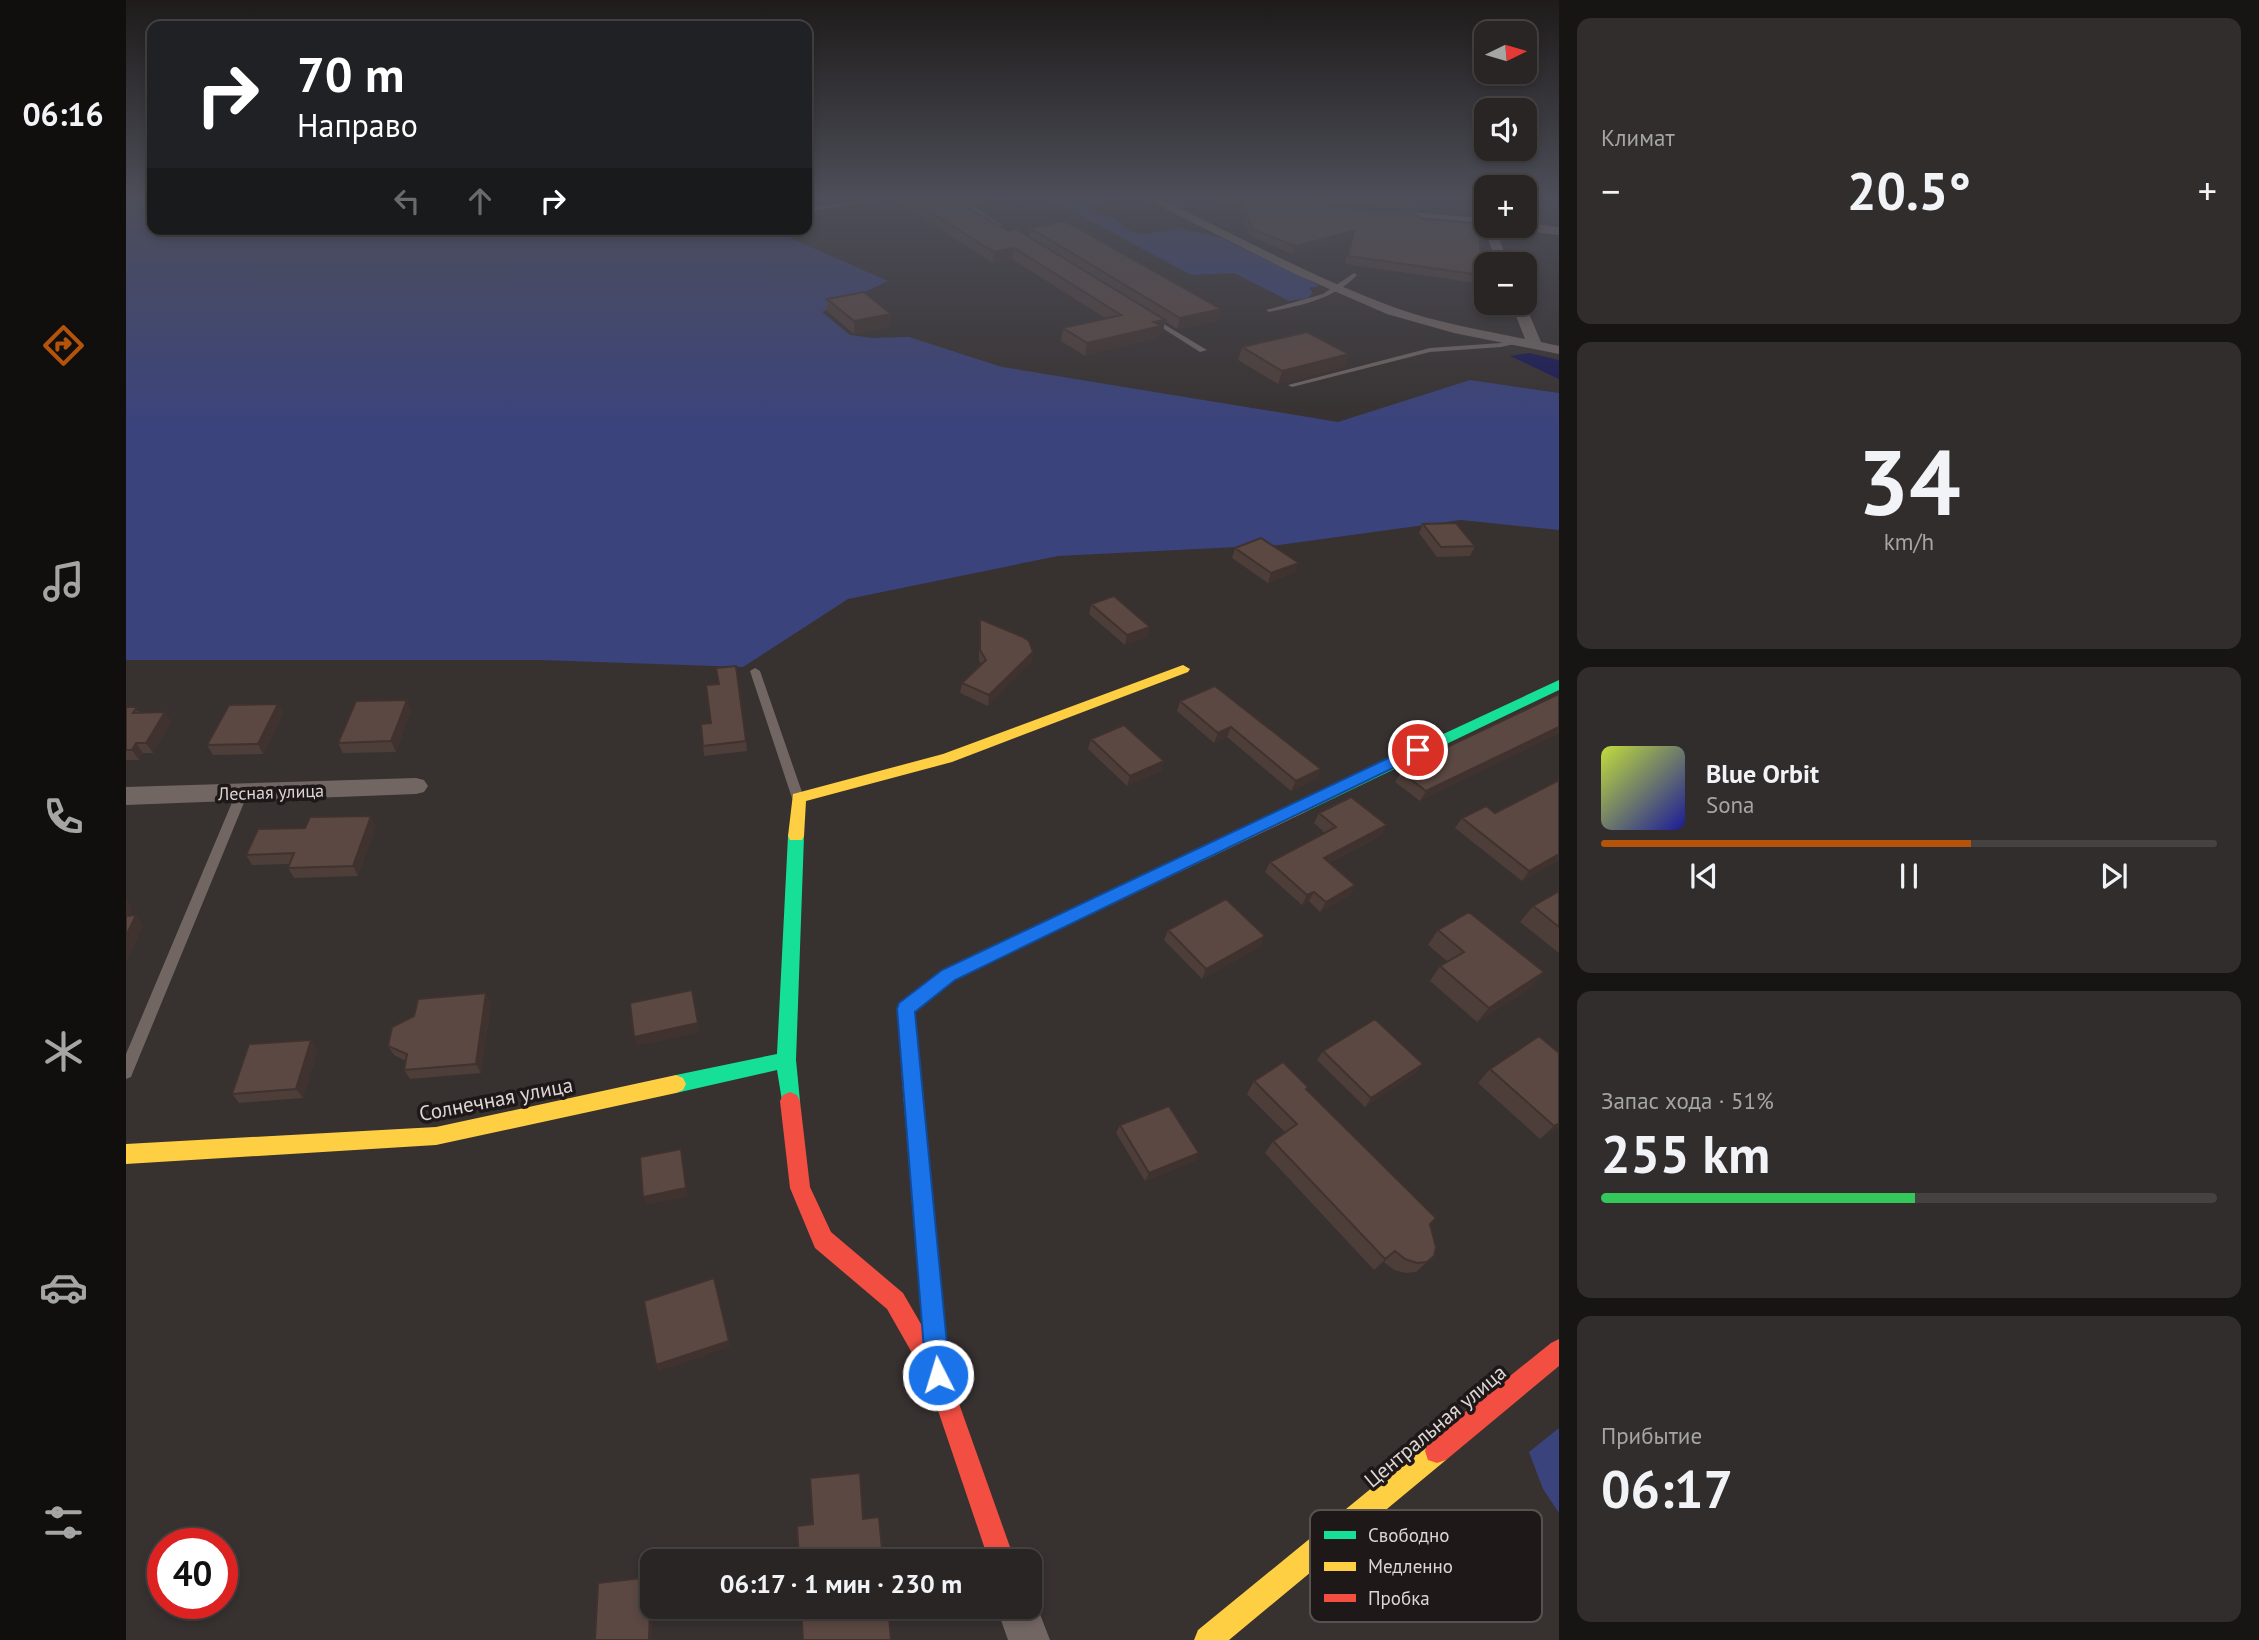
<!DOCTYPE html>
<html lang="ru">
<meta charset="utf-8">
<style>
:root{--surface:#292524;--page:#312d2c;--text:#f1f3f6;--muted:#a5a5a6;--line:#454241;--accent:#b45309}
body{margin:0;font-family:"PT Sans",sans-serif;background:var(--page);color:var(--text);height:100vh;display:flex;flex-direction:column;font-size:26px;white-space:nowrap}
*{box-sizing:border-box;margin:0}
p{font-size:23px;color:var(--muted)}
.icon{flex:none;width:38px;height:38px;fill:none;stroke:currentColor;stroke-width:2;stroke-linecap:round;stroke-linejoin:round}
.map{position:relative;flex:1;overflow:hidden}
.drawer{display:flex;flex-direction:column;gap:18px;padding:18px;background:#171414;width:700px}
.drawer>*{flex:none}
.hud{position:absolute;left:21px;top:21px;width:665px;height:214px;border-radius:14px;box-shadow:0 4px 10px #0003,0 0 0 2px var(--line);background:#202124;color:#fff;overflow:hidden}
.needle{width:46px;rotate:85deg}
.controls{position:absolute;left:1348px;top:21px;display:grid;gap:14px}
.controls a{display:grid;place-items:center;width:63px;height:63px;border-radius:14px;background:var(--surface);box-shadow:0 4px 10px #0003,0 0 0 2px var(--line);font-size:35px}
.speed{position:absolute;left:21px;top:1528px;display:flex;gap:14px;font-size:35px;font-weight:700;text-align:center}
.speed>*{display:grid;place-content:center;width:91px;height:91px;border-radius:50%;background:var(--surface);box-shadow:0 4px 10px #0003,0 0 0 2px var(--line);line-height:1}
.speed .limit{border:10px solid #d22;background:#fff;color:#111}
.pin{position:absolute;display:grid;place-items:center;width:60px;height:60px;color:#fff;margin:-30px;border:4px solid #fff;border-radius:50%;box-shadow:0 2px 7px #0007}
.me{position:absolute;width:77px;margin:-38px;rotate:355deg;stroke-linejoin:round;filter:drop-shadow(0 0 5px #0008)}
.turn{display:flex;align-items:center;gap:24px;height:147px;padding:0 35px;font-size:32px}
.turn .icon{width:91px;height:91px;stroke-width:2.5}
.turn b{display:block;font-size:49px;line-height:60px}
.lanes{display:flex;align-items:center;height:66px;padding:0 35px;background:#0003;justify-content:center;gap:35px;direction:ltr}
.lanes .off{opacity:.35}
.big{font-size:52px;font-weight:700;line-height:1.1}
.drawer .tile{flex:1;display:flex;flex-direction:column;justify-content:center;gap:10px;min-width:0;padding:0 24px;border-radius:14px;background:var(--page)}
.drawer .dial{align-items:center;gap:0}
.dial b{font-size:91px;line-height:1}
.song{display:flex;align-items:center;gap:21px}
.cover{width:84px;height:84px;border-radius:10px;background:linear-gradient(135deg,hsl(70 70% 55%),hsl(240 70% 35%))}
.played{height:7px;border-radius:4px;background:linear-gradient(90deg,var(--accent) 60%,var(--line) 60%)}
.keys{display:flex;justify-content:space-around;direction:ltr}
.heat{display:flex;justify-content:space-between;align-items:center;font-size:38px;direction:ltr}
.charge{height:10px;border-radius:5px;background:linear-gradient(90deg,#34c759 51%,var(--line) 0)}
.trip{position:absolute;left:514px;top:1549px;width:402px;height:70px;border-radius:14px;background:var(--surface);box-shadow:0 4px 10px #0003,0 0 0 2px var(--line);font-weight:700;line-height:70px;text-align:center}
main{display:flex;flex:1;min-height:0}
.tabs{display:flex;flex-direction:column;width:126px;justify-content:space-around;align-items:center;background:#100f0e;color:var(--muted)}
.tabs .icon{width:49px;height:49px}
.tabs .active{color:var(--accent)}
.tabs b{font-size:32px;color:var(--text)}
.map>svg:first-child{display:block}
</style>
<main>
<nav class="tabs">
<b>06:16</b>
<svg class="icon active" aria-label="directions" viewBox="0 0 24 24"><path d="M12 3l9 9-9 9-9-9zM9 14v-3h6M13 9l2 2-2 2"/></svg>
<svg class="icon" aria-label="music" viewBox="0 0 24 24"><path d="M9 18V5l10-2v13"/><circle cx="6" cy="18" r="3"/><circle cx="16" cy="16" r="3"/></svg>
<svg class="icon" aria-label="phone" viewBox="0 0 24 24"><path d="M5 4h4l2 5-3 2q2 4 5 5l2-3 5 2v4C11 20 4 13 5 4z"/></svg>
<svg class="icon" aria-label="climate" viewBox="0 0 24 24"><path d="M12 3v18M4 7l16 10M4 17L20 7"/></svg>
<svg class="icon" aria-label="car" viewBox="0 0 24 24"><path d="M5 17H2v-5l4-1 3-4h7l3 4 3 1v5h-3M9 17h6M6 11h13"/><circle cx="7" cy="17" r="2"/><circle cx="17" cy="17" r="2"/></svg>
<svg class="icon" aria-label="filters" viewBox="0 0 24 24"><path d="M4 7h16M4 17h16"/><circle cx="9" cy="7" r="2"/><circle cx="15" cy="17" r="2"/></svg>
</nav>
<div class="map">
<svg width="1433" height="1640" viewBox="0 0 1433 1640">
<rect width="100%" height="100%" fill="#373130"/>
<path fill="#3b437d" d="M0,198h26v31h618l118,52 -66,31 28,23 22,3 37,-1 93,30 336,55 132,-42 89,13v137l-98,-10 -182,25 -221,11 -210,43 -105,68 -203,-7h-414z
M922,198h77l-34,5 -1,4 6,6 21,7 9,9 15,6 38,-7 42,10 99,48 -11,2 4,5 -5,5 -19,3 -55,-28 -43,2z
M1433,1428v85l-16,-24 -14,-37z"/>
<path fill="#181856" d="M1403,353l30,7v19l-49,-23z"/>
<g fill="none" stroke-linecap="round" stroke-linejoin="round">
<path fill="#726663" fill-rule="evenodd" d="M750,198h17l-86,14v-4z
M826,198h7l44,28 -5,1z
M1228,273l3,2c-24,25 -56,30 -88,37l-3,-2 57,-16z
M1022,317h4l55,33 -7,2 -52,-33z
M1390,339h3v4l-18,4 -71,5 -138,35 -4,-2 142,-37 71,-5z
M629,668l5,3 44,127 -2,3h-8l-2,-3 -42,-127z
M116,789l6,4 -115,279 -2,5 -5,2v-25l110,-261z"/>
<path fill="#726663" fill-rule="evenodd" d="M1018,198h15c78,38 155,80 237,110 42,15 86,22 129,31l-14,-36 13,-1 17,40 18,4v8l-105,-21 -67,-19 -92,-40z
M1087,198h44l19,5 -6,3 -52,-5z
M1346,198h11l3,8v20h8l15,38h-12l-14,-39 -97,-9 -6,-3 6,-3 93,8z
M1398,223l35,4v8l-42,-5 -6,-4h13z
M290,778l8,2 4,6 -4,6 -8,2 -290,11v-18z
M905,1591l19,49h-42l-12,-34h35z"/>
<path fill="#16e098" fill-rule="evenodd" d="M1433,680v10l-254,122h-12l-2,-4 2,-4z
M670,830l6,2 2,4 -8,224 4,41 -3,6 -7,3 -7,-3 -6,-37 -101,23 -7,-3 -3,-6 3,-6 7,-3 101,-21 11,-218 2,-4z
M787,1082l7,3 3,6 26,274 -4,8 -8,4 -8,-4 -4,-8 -22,-274 3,-6z"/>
<path fill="#ffcf43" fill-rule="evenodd" d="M1057,665l7,4 -2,3 -236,90 -146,39 -2,35 -2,4h-12l-2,-4 5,-42 150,-40z
M1173,802l6,2 2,4 -2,4 -351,168 -39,32 8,79 -3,6 -7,3 -7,-3 -3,-6 -6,-82 3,-6 42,-33z
M550,1075l7,3 3,6 -3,6 -7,3 -240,52 -310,19v-20l310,-17z
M1311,1439l9,3 3,9 -3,9 -217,180h-35l4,-10 230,-188z"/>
<path fill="#f24e42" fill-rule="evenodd" d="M664,1092l7,3 3,6 10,86 21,45 72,61 43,74 69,194h-26l-61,-180 -41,-72 -72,-61 -25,-60 -10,-87 3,-6z
M1433,1339v27l-113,94 -9,3 -9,-3 -3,-9 3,-9 123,-99z"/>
</g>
<path fill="#4e3e39" d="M768,198h107l-1,5 -22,4 -13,-8v6l43,26 21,6 1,-9 188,92 -41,9 -12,-8 -2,11 -4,1 -1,5 -73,18 -24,-15 2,-13 42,-10 -93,-59 -19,4 -99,-63z
M1112,198l242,77 -3,8 -132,-19 6,-26 -59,16 -42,-18 -13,-31z
M1147,198h137l1,3 -3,8z
M701,299l64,27 -37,8 -27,-23z
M1116,347l107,7 -5,13 -66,17 -40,-24z
M1297,524l52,22 -5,10 -33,1 -18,-24z
M1109,548l64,15 -4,9 -27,11 -36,-25z
M965,604l59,23 -3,10 -22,8 -36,-31z
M854,619l53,33 -2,10 -43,44 -28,-13 2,-10 19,-19 -2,-4v-31z
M1433,694l-139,107 -25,-19 6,-10 27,-14 2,-3z
M281,700l4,10 -15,42 -53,1 -5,-10z
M1054,701l141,68 -5,10 -25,12 -64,-54 -13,6 -37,-32z
M152,704l5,10 -20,40 -50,1 -6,-10z
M0,707l15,5h24l6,10 -18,31h-10l-4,7h-13z
M575,724l45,17 1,10 -43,5z
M965,739l73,22 -3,10 -34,15 -39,-37z
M1433,780v80l-37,21 -67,-53 7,-10 33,-5z
M1193,813l63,22 -53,28 26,22 -5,10 -30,17 -11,-11 -7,4 -37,-33 5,-10 55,-29 -11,-10z
M250,826l-18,50 -64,2 -6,-10 2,-4 -38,1 -6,-10z
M1433,891v62l-39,-31 13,-16z
M1042,930l93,16 -59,33 -38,-39z
M1312,930l106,42 -12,15 -55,35 -47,-41 10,-15 8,-4 -20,-17z
M365,1003l-10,70 -71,6 -6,-9 2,-9 -12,-6 -6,-9z
M185,1040l7,10 -15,48 -64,5 -7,-9z
M1197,1051l93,22 -51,34 -48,-47z
M1433,1053v73l-19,13 -62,-56 12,-14z
M1128,1081l54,6 -1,3 129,128 -6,7 4,31 -18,16 -10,1 -12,-3 -10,-8 -10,8 -109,-117 8,-12 12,-9 -38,-38z
M994,1125l79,28 -4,8 -50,20 -29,-48z"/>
<path fill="#40322e" d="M839,198l-1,11 -9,-9z
M853,198h22l-1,5 -22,4z
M1228,231l-3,7 -59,16 3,-8z
M888,248l-2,11 -19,4 1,-11z
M1095,309l-3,11 -41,9 3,-11z
M765,314v12l-37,8v-13z
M1039,320l-2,12 -4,1 -1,5 -73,18 2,-13 67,-21z
M1223,354l-5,13 -66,17 4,-13z
M1173,563l-4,9 -27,11 3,-10z
M1024,627l-3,10 -22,8 2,-10z
M907,652l-2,10 -43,44 1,-11z
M281,700l4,10 -15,42 -5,-11z
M152,704l5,10 -20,40 -5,-10z
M39,712l6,10 -18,31 -7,-10z
M1105,727l-4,10 -13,6 4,-10z
M1433,727v7l-139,67 6,-10z
M10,743l7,10 -4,7 -7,-10z
M1038,761l-3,10 -34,15 3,-10z
M1195,769l-5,10 -25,12 5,-10z
M245,816l5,10 -18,50 -5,-10z
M1261,825l-5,10 -63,33 5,-10z
M1433,854v6l-37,21 7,-10z
M1229,885l-5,10 -30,17 6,-10z
M1188,892l-5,9 -7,4 5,-10z
M0,899l7,9 -7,15z
M10,915l8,10 -18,39v-28z
M1139,936l-4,10 -59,33 4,-10z
M1418,972l-12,15 -55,35 12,-14z
M360,993l5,10 -10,70 -5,-9z
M572,1023l2,10 -63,13 -3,-9z
M185,1040l7,10 -15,48 -7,-9z
M1297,1064l-7,9 -51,34 6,-9z
M1433,1123v3l-19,13 14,-13z
M555,1149l7,48 -42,8 -3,-8z
M1073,1153l-4,8 -50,20 4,-8z
M1269,1251l-11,11 -10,8 11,-11z
M588,1278l16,69 -72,25 -2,-7z
M525,1577l2,3 -1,60h-3z"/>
<path fill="#5b4842" stroke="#40322e" stroke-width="2" d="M782,198h55l-8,2 53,31 8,-2 149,91 -11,2 7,4 -74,17 -24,-15 58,-13 -107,-67 -20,4z
M1113,198l176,16 5,4 54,5 6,14v38l-132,-19 6,-25 -59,15 -43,-17z
M1245,198h39l1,3z
M939,221l156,88 -41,9 -150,-90z
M738,292l27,22 -37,7 -27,-22z
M1181,332l42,22 -67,17 -40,-24z
M1330,523l19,23 -34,1 -18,-23z
M1135,538l38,25 -28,10 -36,-25z
M988,596l36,31 -23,8 -36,-31z
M854,619l43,18 6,4 4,11 -44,43 -27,-12 24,-23 -6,-10z
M610,666l10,75 -43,5 -2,-22 10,-1 -5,-38 13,-1 -3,-16z
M1089,686l106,83 -25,12 -65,-54 -13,6 -38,-32z
M1433,694v33l-133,64 -25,-19 30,-15 -1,-2z
M281,700l-16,41 -53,2 18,-42z
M152,704l-20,40 -51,1 22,-40z
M0,707h11l-4,6 32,-1 -19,31h-10l-4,7h-6z
M998,725l40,36 -34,15 -39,-37z
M1433,780v74l-30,17 -67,-53 24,-12 9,7z
M1225,797l36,28 -63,33 31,27 -29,17 -12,-10 -7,3 -37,-33 66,-35 -17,-14z
M245,816l-18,50 -65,2 6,-15 -48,2 12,-26 47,-1 5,-11z
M1433,891v36l-26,-21z
M1100,899l39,37 -59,33 -38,-39z
M1343,912l75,60 -55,36 -49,-42 24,-14 -26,-22z
M10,915l-10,21v-20z
M566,990l6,33 -64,14 -4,-34z
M360,993l-10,71 -72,6 3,-16 -19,-8 4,-19 22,-11 4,-17z
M1249,1019l48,45 -52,34 -48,-47z
M1413,1036l20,17v70l-5,3 -64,-57z
M185,1040l-15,49 -64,5 17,-50z
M1157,1062l25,25 -2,2 130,129 -6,6 6,23 -2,9 -7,6 -10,1 -12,-4 -10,-8 -10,8 -112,-118 24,-17 -43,-43z
M1043,1106l30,47 -50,20 -29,-48z
M555,1149l5,39 -43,9 -3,-40z
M588,1278l15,63 -73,24 -12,-64z
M734,1473l3,46 16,-2 4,44h-84l-2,-35 16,-2 -3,-46z
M525,1577l-2,63h-54l3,-57z
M675,1606h87l3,34h-88z"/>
<linearGradient id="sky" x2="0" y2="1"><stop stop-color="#1e1b1a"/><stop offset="0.46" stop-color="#4d4e59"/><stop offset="1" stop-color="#4d4e59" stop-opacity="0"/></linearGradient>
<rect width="1433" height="428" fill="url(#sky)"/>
<path fill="#1a73e8" stroke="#114b97" stroke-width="2" d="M1292,744l8,6 -2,3 -469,227 -40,32 35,363 -3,9 -9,3 -8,-3 -4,-9 -29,-366 2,-6 43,-33z"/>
<g text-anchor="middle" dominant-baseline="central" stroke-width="7" stroke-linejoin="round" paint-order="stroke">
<g font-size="18" fill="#ddd6d4" stroke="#1e1918">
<text transform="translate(145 792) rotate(-2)">Лесная улица</text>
</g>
<g font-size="21" fill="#ddd6d4" stroke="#1e1918">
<text transform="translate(370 1099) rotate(-11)">Солнечная улица</text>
<text transform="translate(1309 1426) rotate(-40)">Центральная улица</text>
</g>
</g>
<rect x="1184" y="1510" width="232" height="112" rx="10" fill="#1e1918" stroke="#575250" stroke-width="2"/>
<rect x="1198" y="1531" width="32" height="8" fill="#16e098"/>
<rect x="1198" y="1562" width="32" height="9" fill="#ffcf43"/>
<rect x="1198" y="1594" width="32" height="8" fill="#f24e42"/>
<g font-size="19" fill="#ddd6d4">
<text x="1242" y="1542">Свободно</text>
<text x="1242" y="1573">Медленно</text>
<text x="1242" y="1605">Пробка</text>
</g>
</svg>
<div class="controls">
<a><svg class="needle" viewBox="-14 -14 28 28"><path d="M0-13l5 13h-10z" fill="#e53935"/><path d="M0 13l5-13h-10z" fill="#a5a5a6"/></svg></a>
<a><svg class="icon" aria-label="sound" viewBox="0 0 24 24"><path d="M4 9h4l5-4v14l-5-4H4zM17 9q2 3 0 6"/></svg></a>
<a>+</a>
<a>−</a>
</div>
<div class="speed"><div class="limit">40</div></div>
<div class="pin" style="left:1292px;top:750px;background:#d93025"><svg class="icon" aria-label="arrive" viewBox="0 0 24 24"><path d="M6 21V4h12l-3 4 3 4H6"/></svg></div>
<svg class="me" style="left:812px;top:1375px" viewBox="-20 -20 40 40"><circle r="17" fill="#1a73e8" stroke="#fff" stroke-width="3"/><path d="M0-11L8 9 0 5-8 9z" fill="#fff"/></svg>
<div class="trip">06:17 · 1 мин · 230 m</div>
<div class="hud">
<div class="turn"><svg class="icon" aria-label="right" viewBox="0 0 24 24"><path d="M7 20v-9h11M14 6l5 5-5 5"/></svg><div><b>70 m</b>Направо</div></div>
<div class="lanes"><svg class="icon off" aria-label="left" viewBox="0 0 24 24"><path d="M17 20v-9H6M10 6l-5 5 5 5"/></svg><svg class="icon off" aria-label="ahead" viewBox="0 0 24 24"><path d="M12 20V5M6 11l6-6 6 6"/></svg><svg class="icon" aria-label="right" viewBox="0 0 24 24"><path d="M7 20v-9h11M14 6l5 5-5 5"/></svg></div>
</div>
</div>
<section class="drawer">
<div class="tile"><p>Климат</p>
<div class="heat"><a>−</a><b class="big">20.5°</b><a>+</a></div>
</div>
<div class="tile dial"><b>34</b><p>km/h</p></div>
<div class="tile">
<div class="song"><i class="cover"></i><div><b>Blue Orbit</b><p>Sona</p></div></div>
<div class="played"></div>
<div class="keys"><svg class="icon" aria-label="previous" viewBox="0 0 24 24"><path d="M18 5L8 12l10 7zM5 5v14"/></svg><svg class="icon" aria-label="pause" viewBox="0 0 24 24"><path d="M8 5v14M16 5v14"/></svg><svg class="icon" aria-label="next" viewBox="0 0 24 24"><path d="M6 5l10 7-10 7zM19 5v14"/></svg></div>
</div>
<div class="tile"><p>Запас хода · 51%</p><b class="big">255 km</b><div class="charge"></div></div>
<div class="tile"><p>Прибытие</p><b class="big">06:17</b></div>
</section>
</main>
